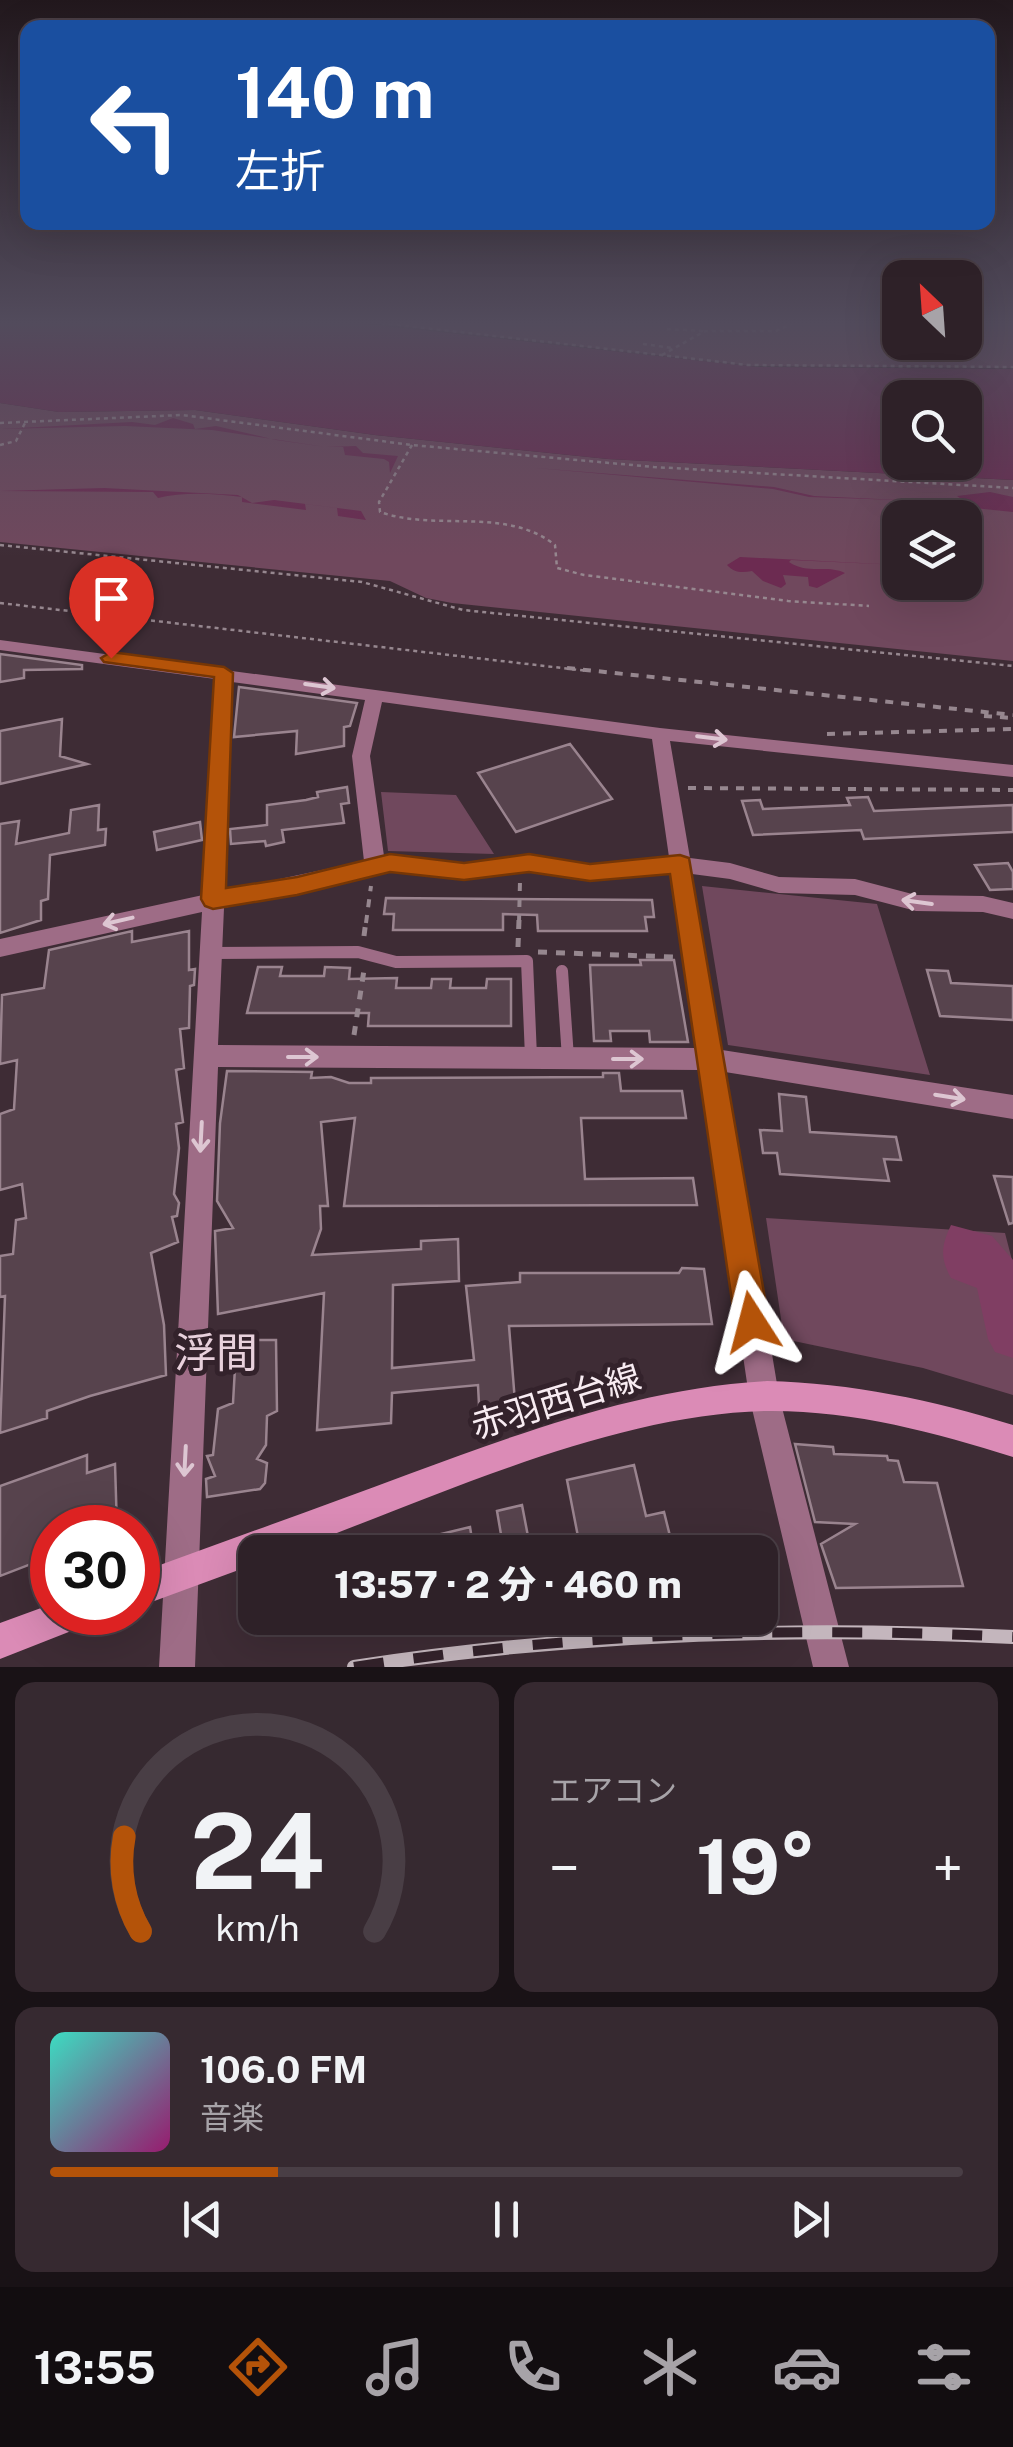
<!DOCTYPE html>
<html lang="ja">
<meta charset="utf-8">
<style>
:root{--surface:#2e2128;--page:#362930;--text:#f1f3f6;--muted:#a7a3a8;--line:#493e45;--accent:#b45309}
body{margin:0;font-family:"Public Sans","Noto Sans JP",sans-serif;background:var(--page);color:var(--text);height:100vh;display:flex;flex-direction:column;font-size:38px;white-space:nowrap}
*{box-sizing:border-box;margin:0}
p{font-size:32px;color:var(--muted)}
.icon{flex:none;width:55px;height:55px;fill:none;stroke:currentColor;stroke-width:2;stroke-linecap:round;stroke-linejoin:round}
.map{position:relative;height:1667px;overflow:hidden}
.sheet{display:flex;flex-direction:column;gap:15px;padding:15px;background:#191216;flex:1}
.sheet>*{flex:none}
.top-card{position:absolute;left:20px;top:20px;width:975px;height:210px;border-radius:20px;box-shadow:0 10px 40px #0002,0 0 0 2px var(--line);background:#1a4fa0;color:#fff;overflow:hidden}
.needle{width:65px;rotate:335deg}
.fabs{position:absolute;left:882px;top:260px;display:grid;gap:20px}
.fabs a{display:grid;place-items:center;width:100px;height:100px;border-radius:20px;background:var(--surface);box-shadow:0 10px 40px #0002,0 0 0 2px var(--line);font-size:50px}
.speed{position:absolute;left:30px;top:1505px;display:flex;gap:20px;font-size:50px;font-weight:700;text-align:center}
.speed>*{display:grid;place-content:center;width:130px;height:130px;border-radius:50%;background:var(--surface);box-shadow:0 10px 40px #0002,0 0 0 2px var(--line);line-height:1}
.speed .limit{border:15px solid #d22;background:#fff;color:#111}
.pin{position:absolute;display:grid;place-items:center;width:85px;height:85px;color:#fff;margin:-102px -42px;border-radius:50% 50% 50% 0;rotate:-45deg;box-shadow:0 0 10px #0007}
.pin .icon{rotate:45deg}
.me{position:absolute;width:110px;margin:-55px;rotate:351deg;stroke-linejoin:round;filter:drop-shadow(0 0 8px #0008)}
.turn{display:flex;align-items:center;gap:35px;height:210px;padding:0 50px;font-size:45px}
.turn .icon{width:130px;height:130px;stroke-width:2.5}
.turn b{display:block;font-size:70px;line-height:85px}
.big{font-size:75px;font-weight:800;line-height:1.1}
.sheet .widget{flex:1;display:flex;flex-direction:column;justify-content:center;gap:15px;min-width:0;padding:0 35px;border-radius:20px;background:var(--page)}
.sheet .dial{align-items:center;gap:0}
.dial svg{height:260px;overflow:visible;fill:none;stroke:var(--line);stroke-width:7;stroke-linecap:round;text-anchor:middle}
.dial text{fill:var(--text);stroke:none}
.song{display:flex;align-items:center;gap:30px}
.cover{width:120px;height:120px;border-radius:15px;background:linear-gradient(135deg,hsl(170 70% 55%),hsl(320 70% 35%))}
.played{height:10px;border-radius:5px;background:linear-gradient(90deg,var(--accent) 25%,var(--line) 25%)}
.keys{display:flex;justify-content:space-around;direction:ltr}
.heat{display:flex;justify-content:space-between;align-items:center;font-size:55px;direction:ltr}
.sheet .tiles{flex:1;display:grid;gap:15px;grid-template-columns:1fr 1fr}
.widget:last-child{grid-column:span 2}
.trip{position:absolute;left:238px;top:1535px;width:540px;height:100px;border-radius:20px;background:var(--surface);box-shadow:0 10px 40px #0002,0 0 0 2px var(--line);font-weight:800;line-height:100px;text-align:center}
.tab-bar{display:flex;height:160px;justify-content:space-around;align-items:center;background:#120d10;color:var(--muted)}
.tab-bar .icon{width:70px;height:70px}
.tab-bar .on{color:var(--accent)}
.tab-bar b{font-size:45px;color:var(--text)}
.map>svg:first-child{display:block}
</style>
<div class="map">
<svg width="1013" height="1667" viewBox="0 0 1013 1667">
<rect width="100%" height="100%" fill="#3e2c35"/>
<path fill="#70485d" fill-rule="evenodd" d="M373,323h527v19h65v-19h48v45l-262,-2z
M0,403l59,9 136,-2 180,25 233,24 405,21v181l-561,-58 -26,-5 -36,-17 -390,-39zM900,518h65v64h-65z
M381,792l75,3 38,59 -106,-3z
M702,886l175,18 53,171 -202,-30z
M766,1218l239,15 8,31v131l-90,-27 -139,-29z"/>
<path fill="#803e63" d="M951,1225l41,11 21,24v98l-18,-6 -7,-13 -11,-51 -26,-10c-11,-20 -10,-32 0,-53z"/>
<path fill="#6c2b51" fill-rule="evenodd" d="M0,323h357l400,44 256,2v111l-405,-21 -233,-24 -180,-25 -136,2 -59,-9zM900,398h65v64h-65z
M173,418l20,6 2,5 21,-3 60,14 50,7 30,-1 7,7 35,3 -8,17 -1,-11 -5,-3 -39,-4 -2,-9 -17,1 -114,-17 -87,-4 -125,3 132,-7 23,3z
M536,468l238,19 40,9 86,4 48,7 18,-5 -9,-6 33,-4 23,5v15l-116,-12 -88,-3 -36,-8z
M104,488l134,7 14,8 22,-3 87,11 5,9 -28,-4 -1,-8 -32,-4 1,6 -64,-8v-5c-29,-4 -60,-5 -84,1l-5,-6 -153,-1z
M740,557l160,8 -109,-5 -2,2c19,13 38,2 56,11l-28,15 -8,-2 -1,-9 -25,-2 3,9 -5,4 -18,-7 -11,-10c-10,2 -18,2 -25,-6z"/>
<path fill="#57434d" stroke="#9a848f" stroke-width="2.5" d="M0,654l82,11v4l-58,1v8l-24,4z
M239,687l118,16 -7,23 -6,1v19l-48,8 1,-23 -63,6z
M62,719l-2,37 27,8 -87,20v-53z
M570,744l42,55 -96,33 -38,-59z
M347,787l2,16 -8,1 3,19 -62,7 2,12 -18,4 -1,-5 -34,3 -1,-15 37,-4v-20l39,-5 12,-3 -1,-5z
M868,797l6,14 139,-6v27l-149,7 -3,-9 -108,5 -11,-34 18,-1 3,9 87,-4 -3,-7z
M99,805l-1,25 8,-1 -1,16 -55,10 -2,44 -7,2v19l-41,13v-109l19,-3 -3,23 53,-11 2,-23z
M200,822l2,18 -45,10 -3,-18z
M1008,863l5,9v17l-23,1 -15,-25z
M386,898l266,2 2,17h-9l2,14h-109l-1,-16 -34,-1v16h-110l1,-16h-10z
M132,931v11l57,-11v39l6,-1 -1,16 -4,1 -1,42 -9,1 4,39 -8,2 7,52 -7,2 3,24 -5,46 5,9 -2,13 -5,1 6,25 -27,11 13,72 2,50 -76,21 -43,15v7l-47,15 5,-137 -5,1v-41l13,-2 3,-34 10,-2 -4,-34 -22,6v-76l14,-5 3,-49 -17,4 2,-69 42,-7 5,-38z
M640,960h34l14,82h-38l-1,-11h-39l1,10h-17l-4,-76h51z
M258,967h24l-2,9h44l1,-9 25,1 -1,11 48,-1 -1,10h35l1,-9h19l-1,9h36l1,-9h24v47h-143l1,-13h-122z
M927,970l21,1 3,12 62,3v34l-73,-4z
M227,1071l85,1 -1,6 20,-1 18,6h22v-5l232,-1v-4h16l2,18h61l4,27h-105l4,61 108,-1 4,27 -353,1 11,-88 -34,4 7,84h-8l1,23 -9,26 109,-6v-8l37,-2 1,42 -66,4 -1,83 82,-8 -8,-74 54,-4v-9h159l3,-5 22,1 8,55 -203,2 6,76 -36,3 -1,-20 -86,8 -1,30 -74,7 7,-137 -106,21 -3,-83 18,-3 -16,-27 3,-78z
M779,1094l27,3 4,35 86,5 5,23 -17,-1 5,22 -109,-7 -3,-21h-14l-3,-23 22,1z
M994,1176l19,1v46l-4,1z
M249,1340h27l1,71 -10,5 -1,29 -9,14 10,4 -2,20 -5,6 -53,8 -1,-18 9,-3 -8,-20 6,-1 5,-46 15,-6 3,-53z
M795,1444l38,3 1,7 53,2 1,4 10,1 6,21 33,1 26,103 -127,2 -15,-44 34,-20 -40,-2z
M87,1455v18l28,-9 2,64h-65v28l-52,20v-90z
M634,1465l12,51 18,-4 10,40h-93l-14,-72z
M522,1505l9,47h-27l-7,-41z
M470,1527l4,25h-39l-2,-16z"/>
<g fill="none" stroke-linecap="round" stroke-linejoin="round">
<path stroke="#96878f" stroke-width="2.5" stroke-dasharray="4 4" stroke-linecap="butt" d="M381,323l367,42 265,2
M664,323h43
M667,329l38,2
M643,344l30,4
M662,355l43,-24h71l17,-8
M0,423l182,-8 230,30 242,22 359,21
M0,445l16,-4 9,-18
M412,445l-33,57 1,10c57,20 125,-6 175,33l2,23 27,7 204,26 81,5
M0,545l362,37 101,28 550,56
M0,603l588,68"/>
<path stroke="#96878f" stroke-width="4" stroke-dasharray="8 8" stroke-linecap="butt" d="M567,668l446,47
M984,716l29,2
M827,734l186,-5
M688,788l325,2
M366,923l5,-37
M519,923l1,-42"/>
<path stroke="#96878f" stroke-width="5" stroke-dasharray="9 9" stroke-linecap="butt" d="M364,936l2,-16
M518,947l1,-27
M538,952l136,5
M354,1035l10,-65"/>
<path stroke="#9e6c86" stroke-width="12" d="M212,953l146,-1 38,10 131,-1 4,96
M562,971l6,87"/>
<path fill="#9e6c86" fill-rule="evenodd" d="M0,640l660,88 353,37v12l-343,-36 20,117 40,5 49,14 76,2 61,16 67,1 30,7v16l-30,-7 -67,-1 -61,-16 -76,-2 -49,-14 -38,-5 30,176 291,45v24l-288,-47 54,324 70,271h-36l-64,-271 -49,-326 -482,-3 -23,600h-36l43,-755 -202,45v-18l203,-44 12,-216 -215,-29zM232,682l133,18 -13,56 12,105 -140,30zM382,702l270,37 17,118 -80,7 -60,-9 -65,9 -80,-8 -14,-100zM390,871l74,9 65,-9 60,9 82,-7 26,175 -479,-3 6,-137z"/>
<path fill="#db8bb6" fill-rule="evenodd" d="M767,1381c85,2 165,19 246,44v32c-79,-25 -162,-47 -246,-46 -156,3 -334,87 -480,141h-32v12l-117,43v-34c90,-33 180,-65 271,-99 117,-43 232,-86 358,-93z
M52,1604v8h42l-5,12 -89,35v-36z"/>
<g stroke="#c4b6bd" stroke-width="14">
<path id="rail" d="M354,1667c220,-34 437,-41 659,-30"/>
</g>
<use href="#rail" stroke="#33222b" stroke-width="10" stroke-dasharray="30" stroke-linecap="butt"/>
</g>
<defs><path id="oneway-shaft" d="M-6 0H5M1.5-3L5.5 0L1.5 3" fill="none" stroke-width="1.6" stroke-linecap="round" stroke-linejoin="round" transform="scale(2.5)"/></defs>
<g stroke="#ddc6d2">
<use href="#oneway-shaft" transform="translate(320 686) rotate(8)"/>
<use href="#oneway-shaft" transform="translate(712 738) rotate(7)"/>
<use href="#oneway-shaft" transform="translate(917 902) rotate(-172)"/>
<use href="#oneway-shaft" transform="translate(118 921) rotate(167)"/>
<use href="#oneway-shaft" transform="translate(303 1057)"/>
<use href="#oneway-shaft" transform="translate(628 1059)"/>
<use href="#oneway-shaft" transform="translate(950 1097) rotate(9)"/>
<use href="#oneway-shaft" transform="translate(201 1137) rotate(93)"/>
<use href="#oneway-shaft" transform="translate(185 1461) rotate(93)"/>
</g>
<linearGradient id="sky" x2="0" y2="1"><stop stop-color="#22181d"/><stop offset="0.58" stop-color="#524b5c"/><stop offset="1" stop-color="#524b5c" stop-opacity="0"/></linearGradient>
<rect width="1013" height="557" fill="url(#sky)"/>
<path fill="#b45309" stroke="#753606" stroke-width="2.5" d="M111,652l113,15 9,6 -7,215 71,-11 93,-23 74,9 65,-9 61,10 90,-9 9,3 80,464 -5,11 -12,5 -12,-5 -5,-11 -65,-448 -80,7 -61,-9 -65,8 -74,-8 -93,23 -84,14 -8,-3 -4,-7 13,-222 -110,-15 -3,-4z"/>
<g text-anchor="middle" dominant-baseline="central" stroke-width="10" stroke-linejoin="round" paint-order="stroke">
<g font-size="35" fill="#f8ecf2" stroke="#33222b">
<text transform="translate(556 1401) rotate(-17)">赤羽西台線</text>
</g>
<g font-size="42" fill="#e8d1dc" stroke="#33222b">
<text x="216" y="1352">浮間</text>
</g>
</g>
</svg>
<div class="fabs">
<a><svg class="needle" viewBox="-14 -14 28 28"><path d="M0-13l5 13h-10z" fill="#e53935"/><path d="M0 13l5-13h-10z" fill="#a7a3a8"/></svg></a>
<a><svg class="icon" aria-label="search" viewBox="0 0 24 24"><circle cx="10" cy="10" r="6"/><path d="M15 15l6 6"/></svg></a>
<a><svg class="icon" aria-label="layers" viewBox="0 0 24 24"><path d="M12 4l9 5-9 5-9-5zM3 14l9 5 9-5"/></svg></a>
</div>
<div class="speed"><div class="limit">30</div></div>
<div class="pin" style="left:111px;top:658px;background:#d93025"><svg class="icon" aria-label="arrive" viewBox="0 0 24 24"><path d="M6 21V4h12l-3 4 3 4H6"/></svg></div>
<svg class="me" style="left:752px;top:1322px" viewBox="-20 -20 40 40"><path d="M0-17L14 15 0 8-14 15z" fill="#b45309" stroke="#fff" stroke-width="4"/></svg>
<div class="trip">13:57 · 2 分 · 460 m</div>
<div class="top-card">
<div class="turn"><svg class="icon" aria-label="left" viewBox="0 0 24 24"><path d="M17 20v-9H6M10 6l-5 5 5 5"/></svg><div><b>140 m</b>左折</div></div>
</div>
</div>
<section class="sheet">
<div class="tiles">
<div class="widget dial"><svg viewBox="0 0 100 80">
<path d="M14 69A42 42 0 1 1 86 69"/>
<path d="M14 69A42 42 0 0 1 9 40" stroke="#b45309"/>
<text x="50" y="56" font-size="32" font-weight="700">24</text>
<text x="50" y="72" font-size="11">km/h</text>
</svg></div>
<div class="widget"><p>エアコン</p>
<div class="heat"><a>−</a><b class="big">19°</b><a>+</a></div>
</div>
<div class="widget">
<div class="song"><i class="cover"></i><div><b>106.0 FM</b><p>音楽</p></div></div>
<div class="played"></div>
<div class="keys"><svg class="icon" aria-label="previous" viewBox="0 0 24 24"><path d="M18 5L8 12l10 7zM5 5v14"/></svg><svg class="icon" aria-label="pause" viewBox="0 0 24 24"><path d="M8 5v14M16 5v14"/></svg><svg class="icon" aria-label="next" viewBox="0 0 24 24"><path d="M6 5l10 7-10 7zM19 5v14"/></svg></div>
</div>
</div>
</section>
<nav class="tab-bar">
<b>13:55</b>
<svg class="icon on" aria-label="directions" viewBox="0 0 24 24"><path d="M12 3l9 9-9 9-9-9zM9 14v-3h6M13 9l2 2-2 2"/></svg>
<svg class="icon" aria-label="music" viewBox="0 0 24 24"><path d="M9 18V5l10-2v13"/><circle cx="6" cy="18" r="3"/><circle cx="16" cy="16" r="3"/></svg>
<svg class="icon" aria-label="phone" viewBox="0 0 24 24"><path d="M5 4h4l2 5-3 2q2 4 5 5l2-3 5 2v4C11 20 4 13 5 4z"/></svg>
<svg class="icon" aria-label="climate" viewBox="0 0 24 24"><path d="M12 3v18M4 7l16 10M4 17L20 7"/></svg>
<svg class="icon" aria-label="car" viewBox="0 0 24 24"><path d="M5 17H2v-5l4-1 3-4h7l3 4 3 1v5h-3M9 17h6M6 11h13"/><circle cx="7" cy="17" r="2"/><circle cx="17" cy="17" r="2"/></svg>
<svg class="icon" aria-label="filters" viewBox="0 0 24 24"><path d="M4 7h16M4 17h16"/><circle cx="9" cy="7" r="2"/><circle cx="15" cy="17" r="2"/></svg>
</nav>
